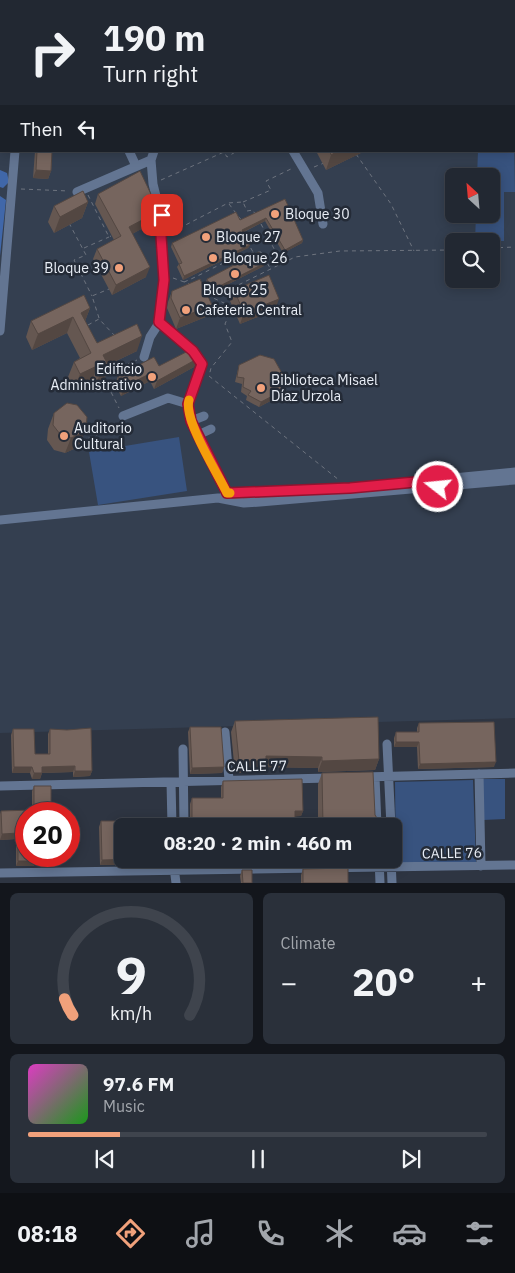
<!DOCTYPE html>
<meta charset="utf-8">
<style>
:root{--surface:#222832;--page:#2a303a;--text:#f1f3f6;--muted:#a2a6ac;--line:#3f444d;--accent:#f1a17b}
body{margin:0;font-family:"IBM Plex Sans",sans-serif;background:var(--page);color:var(--text);height:100vh;display:flex;flex-direction:column;font-size:19px;white-space:nowrap}
*{box-sizing:border-box;margin:0}
p{font-size:16px;color:var(--muted)}
.icon{flex:none;width:28px;height:28px;fill:none;stroke:currentColor;stroke-width:2;stroke-linecap:round;stroke-linejoin:round}
.map{position:relative;height:883px;overflow:hidden}
.sheet{display:flex;flex-direction:column;gap:10px;padding:10px;background:#13161c;flex:1}
.sheet>*{flex:none}
.guide{position:absolute;left:0px;top:0px;width:515px;height:152px;box-shadow:0 2px 12px #0003,0 0 0 1px var(--line);background:#222832;color:var(--text);overflow:hidden}
.needle{width:32px;rotate:334deg}
.controls{position:absolute;left:445px;top:168px;display:grid;gap:10px}
.controls a{display:grid;place-items:center;width:55px;height:55px;border-radius:8px;background:var(--surface);box-shadow:0 2px 12px #0003,0 0 0 1px var(--line);font-size:25px}
.speed{position:absolute;left:15px;top:802px;display:flex;gap:10px;font-size:25px;font-weight:700;text-align:center}
.speed>*{display:grid;place-content:center;width:65px;height:65px;border-radius:50%;background:var(--surface);box-shadow:0 2px 12px #0003,0 0 0 1px var(--line);line-height:1}
.speed .limit{border:8px solid #d22;background:#fff;color:#111}
.pin{position:absolute;display:grid;place-items:center;width:42px;height:42px;color:#fff;margin:-21px;border-radius:10px;box-shadow:0 2px 8px #0006}
.me{position:absolute;width:55px;margin:-28px;rotate:286deg;stroke-linejoin:round;filter:drop-shadow(0 0 4px #0008)}
.turn{display:flex;align-items:center;gap:18px;height:105px;padding:0 20px;font-size:22px}
.turn .icon{width:65px;height:65px;stroke-width:2.5}
.turn b{display:block;font-size:35px;line-height:42px}
.then{display:flex;align-items:center;height:48px;padding:0 20px;background:#0003;gap:10px;font-size:19px}
.big{font-size:38px;font-weight:700;line-height:1.1}
.sheet .card{flex:1;display:flex;flex-direction:column;justify-content:center;gap:8px;min-width:0;padding:0 18px;border-radius:8px;background:var(--page)}
.sheet .dial{align-items:center;gap:0}
.dial svg{height:130px;overflow:visible;fill:none;stroke:var(--line);stroke-width:7;stroke-linecap:round;text-anchor:middle}
.dial text{fill:var(--text);stroke:none}
.song{display:flex;align-items:center;gap:15px}
.cover{width:60px;height:60px;border-radius:8px;background:linear-gradient(135deg,hsl(310 70% 55%),hsl(120 70% 35%))}
.played{height:5px;border-radius:2px;background:linear-gradient(90deg,var(--accent) 20%,var(--line) 20%)}
.keys{display:flex;justify-content:space-around;direction:ltr}
.heat{display:flex;justify-content:space-between;align-items:center;font-size:28px;direction:ltr}
.sheet .tiles{flex:1;display:grid;gap:10px;grid-template-columns:1fr 1fr}
.card:last-child{grid-column:span 2}
.trip{position:absolute;left:114px;top:818px;width:288px;height:50px;border-radius:8px;background:var(--surface);box-shadow:0 2px 12px #0003,0 0 0 1px var(--line);font-weight:700;line-height:50px;text-align:center}
.tab-bar{display:flex;height:80px;justify-content:space-around;align-items:center;background:#0e1014;color:var(--muted)}
.tab-bar .icon{width:35px;height:35px}
.tab-bar .on{color:var(--accent)}
.tab-bar b{font-size:22px;color:var(--text)}
.map>svg:first-child{display:block}
</style>
<div class="map">
<svg width="515" height="883" viewBox="0 0 515 883">
<rect width="100%" height="100%" fill="#2e3542"/>
<path fill="#343f50" fill-rule="evenodd" d="M0,0h515v718l-515,15zM1,1h513v150h-513zM454,176h37v38h-37zM454,241h37v38h-37z"/>
<path fill="#38537f" d="M514,139l1,53h-11v49h-29l1,-27h15v-38h-14l1,-25h36z
M179,437l8,54 -89,14 -9,-53z
M482,779h23v40l-22,1z
M473,780l3,82 -80,2 -1,-82z"/>
<path fill="#4067a9" d="M0,170l7,3 2,9 -6,6 -3,-1z
M0,196l6,4 -6,56z"/>
<g fill="none" stroke-linecap="round" stroke-linejoin="round">
<path stroke="#6e747f" stroke-width="1" stroke-dasharray="4 4" stroke-linecap="butt" d="M356,154l35,50 23,47
M314,167l10,-4
M161,180l63,-28 3,5 10,-6
M21,189l48,2
M88,195l21,42 2,-1
M243,202l28,-12 -5,-9 27,-13
M229,204l13,17
M69,223l17,32 -12,5 18,36
M261,224l20,38
M172,232l56,-29 15,-1 4,9 6,-1 2,4
M243,234l10,18
M250,242l16,-5
M84,248l25,-11
M491,248l24,-1
M173,278l17,6
M184,282c25,-10 49,-28 77,-30l9,16
M207,295l19,9 4,8 -5,12 7,18 -21,26 -2,8 130,104
M209,295l11,-1 75,-37 45,-6 114,-1
M99,318l-7,-22 17,-7
M88,325l11,-6 16,17
M106,373l31,-13
M104,378l15,30
M81,441l16,-6 20,-12"/>
<path stroke="#637592" stroke-width="9" d="M29,1v-1
M209,1v-1
M514,55h1
M129,151l7,15
M154,151l-3,9 2,24 11,44 -3,9 3,44 -5,42 34,28 9,13 -14,40 3,17 36,72 7,8
M293,151l25,42 5,31
M77,192l74,-32
M0,331l15,-180
M144,357l6,-20 9,-14
M123,416l45,-18 20,6
M191,421l13,-5
M198,435l13,-6
M224,495l126,-7 165,-16
M0,520l218,-22 26,5 16,-1 255,-22
M225,732l4,48
M387,744l4,82
M183,749l1,77
M479,774l2,92
M363,777l152,-4
M375,777l2,49
M171,782l1,44
M0,786l330,-8
M173,859l3,24
M379,859l1,24
M391,859l1,24
M176,870l8,-11
M0,873l515,-8"/>
</g>
<path fill="#655751" d="M35,151h17l-1,20 -3,8 -15,-1z
M316,151h49l-39,19z
M98,194l58,27 -24,13 14,43 -34,18 -19,-36 4,-10 17,-9 -19,-36z
M285,199l18,41 -1,3 -19,10 -18,-32 -21,11 6,13 -2,3 -65,32 -6,-13 2,-3 -8,-17 1,-4 68,-23z
M88,202l-6,16 -28,15 -6,-11 6,-16z
M264,266l-53,27 -5,-11 1,-3z
M234,290l41,20 -35,14 -10,-23z
M172,291l40,14 -4,11 -32,13 -9,-21 1,-6z
M90,308l-5,13 12,22 40,8 -29,14 -5,18 -8,4 -3,-6 -18,9 -6,-13 6,-15 6,-4 -13,-25 -35,17 -6,-13 5,-16z
M197,359l-3,8 -40,22 -4,-8 -29,15 -6,-12 3,-8 41,-10z
M239,365l43,26 -2,5 -21,11 -13,-7 1,-4 -6,-4 1,-8 -7,-2z
M54,413l26,31 -4,4 -11,5 -11,-3 -7,-10 1,-11z
M235,721l144,38 -4,11 -57,2v-4l-55,-1 -1,5 -27,1 -4,-41z
M419,723l75,44 -76,2 -1,-22h-23v-9l2,-6h21v-4z
M190,727l34,40 -2,6 -32,1 -2,-42z
M13,729l22,25h13v-20l2,-5 42,42 -2,5 -17,1v-5l-31,1 -2,6h-8l-2,-6h-18l-1,-38z
M322,773l53,42 5,11h-62v-42z
M223,781l80,30 -2,5h-6v10h-29v-2l-11,-1v3h-25v-3l-15,1v2h-25v-22l2,-6h29v-11z
M34,786l17,28h-25l8,52h-18v-27l-16,1v-26l1,-3 31,-1v-19z
M101,821l32,44h-33l-1,-38z
M303,869l45,14h-47v-8z
M242,870l10,13h-11l-1,-7z"/>
<path fill="#534742" d="M338,151h27l-39,19 5,-15z
M36,170l15,1 -3,8 -15,-1z
M88,202l-6,16 -28,15 6,-16z
M159,211l-3,10 -31,17 4,-11z
M266,218l-1,3 -24,12 1,-3z
M303,240l-1,3 -19,10 2,-3z
M250,245l-2,3 -65,32 1,-4z
M265,263l-1,3 -53,27 1,-3z
M150,267l-4,10 -34,18 4,-10z
M279,299l-4,11 -35,14 4,-11z
M212,305l-4,11 -32,13 4,-11z
M90,308l-6,16 -3,-11z
M73,317l-6,16 -35,17 6,-16z
M142,336l-5,15 -38,18 4,-14z
M197,359l-3,8 -40,22 3,-8z
M97,366l-5,15 -18,9 6,-16z
M109,367l-6,16 -8,4 6,-16z
M153,372l-3,9 -29,15 3,-9z
M282,391l-2,5 -21,11 2,-5z
M86,428l-6,16 -4,4 -11,5 6,-15z
M396,742h23l-2,5h-23z
M266,756l56,1 -4,11 -55,-1 -1,5 -27,1 4,-12z
M379,759l-4,11 -57,2 4,-11z
M496,762l-2,5 -76,2 2,-5z
M75,766l-2,6 -33,1 2,-6z
M14,767h18l-2,6h-18z
M224,767l-2,6 -32,1 2,-6z
M75,771h17l-2,5 -17,1z
M34,773h8l-2,6h-8z
M295,811h8l-2,5 -8,1z
M215,818h17l-2,5 -17,1z
M255,818l13,1 -2,5 -13,-1z
M18,833l-2,6 -16,1 2,-6z
M135,859l-2,6h-33l2,-5z
M192,859h23l-1,4 -24,1z
M233,859h23l-2,4h-23z
M268,859h26l-1,3 -27,1z
M320,859h54l-1,2 -54,1z
M18,861h18l-2,5h-18z"/>
<path fill="#76655e" stroke="#534742" d="M37,151h15l-1,20 -15,-1z
M330,151h8l-7,4z
M140,171l19,40 -30,16 21,40 -34,18 -19,-36 24,-13 -23,-42z
M83,191l5,11 -28,15 -6,-11z
M285,199l18,41 -18,10 -19,-32 -24,12 8,15 -66,31 -5,-12 3,-1 -10,-20 64,-31 4,8z
M259,252l6,11 -53,27 -5,-11z
M269,275l10,24 -35,14 -10,-23z
M200,279l12,26 -32,13 -9,-20 1,-7z
M84,295l6,13 -9,5 16,30 40,-19 5,12 -39,19 6,12 -8,4 -4,-5 -17,8 -6,-12 17,-9 -18,-36 -35,17 -7,-13z
M192,349l5,10 -40,22 -4,-9 -29,15 -6,-11 36,-19 5,9z
M260,355l14,4 9,16 -1,16 -21,11 -13,-7 3,-4 -8,-4 1,-9 -7,-1 2,-12z
M67,403l10,2 10,12 -1,11 -4,5 -11,5 -11,-4 -7,-9 1,-12z
M378,717l1,42 -57,2v-4l-56,-1v5h-27l-4,-40z
M494,722l2,40 -76,2 -1,-22h-23v-10h23v-9z
M190,727h31l3,40 -32,1z
M91,728l1,43h-17v-5l-33,1v6h-8l-2,-6h-18l-1,-38h21l1,25h15v-25l17,1z
M373,772l2,43 4,6 1,5h-57l-1,-53z
M302,779l1,32h-8v15h-27v-7l-13,-1v8h-22l-1,-8h-17v8h-23v-28h31v-17z
M34,786h17v28h-25v42h10v5h-18v-28l-16,1 -1,-23 33,-1z
M101,821h33v5h-12v33h13l-33,1z
M348,868v15h-45v-14z
M242,870h10v13h-9z"/>
<g fill="none" stroke-linecap="round" stroke-linejoin="round">
<g stroke="#92132f" stroke-width="12">
<path id="route" d="M162,215l2,13 -3,8 3,44 -5,42 34,29 9,13 -14,40 3,17 36,72 123,-5 87,-8 1,7"/>
</g>
<use href="#route" stroke="#e11d48" stroke-width="9"/>
<path stroke="#f59e0b" stroke-width="9" d="M189,400c-6,19 29,74 38,93h3"/>
</g>
<g fill="#f1a17b" stroke="#242b37" stroke-width="2">
<circle cx="275" cy="214" r="5"/>
<circle cx="206" cy="237" r="5"/>
<circle cx="213" cy="258" r="5"/>
<circle cx="119" cy="268" r="5"/>
<circle cx="235" cy="274" r="5"/>
<circle cx="186" cy="310" r="5"/>
<circle cx="152" cy="377" r="5"/>
<circle cx="261" cy="388" r="5"/>
<circle cx="64" cy="436" r="5"/>
</g>
<g text-anchor="middle" dominant-baseline="central" stroke-width="5" stroke-linejoin="round" paint-order="stroke">
<g font-size="14" fill="#e9eef6" stroke="#242b37" text-anchor="start">
<text x="285" y="214">Bloque 30</text>
<text x="216" y="237">Bloque 27</text>
<text x="223" y="258">Bloque 26</text>
<text x="109" y="268" text-anchor="end">Bloque 39</text>
<text x="235" y="290" text-anchor="middle">Bloque 25</text>
<text x="196" y="310">Cafeteria Central</text>
<text x="142" y="369" text-anchor="end">Edificio<tspan x="142" dy="16">Administrativo</tspan></text>
<text x="271" y="380">Biblioteca Misael<tspan x="271" dy="16">Díaz Urzola</tspan></text>
<text x="74" y="428">Auditorio<tspan x="74" dy="16">Cultural</tspan></text>
</g>
<g font-size="14" fill="#e9eef6" stroke="#242b37">
<text transform="translate(257 766) rotate(-1)">CALLE 77</text>
<text transform="translate(452 853) rotate(-1)">CALLE 76</text>
</g>
</g>
</svg>
<div class="controls">
<a><svg class="needle" viewBox="-14 -14 28 28"><path d="M0-13l5 13h-10z" fill="#e53935"/><path d="M0 13l5-13h-10z" fill="#a2a6ac"/></svg></a>
<a><svg class="icon" aria-label="search" viewBox="0 0 24 24"><circle cx="10" cy="10" r="6"/><path d="M15 15l6 6"/></svg></a>
</div>
<div class="speed"><div class="limit">20</div></div>
<div class="pin" style="left:162px;top:215px;background:#d93025"><svg class="icon" aria-label="arrive" viewBox="0 0 24 24"><path d="M6 21V4h12l-3 4 3 4H6"/></svg></div>
<svg class="me" style="left:438px;top:487px" viewBox="-20 -20 40 40"><circle r="17" fill="#e11d48" stroke="#fff" stroke-width="3"/><path d="M0-11L8 9 0 5-8 9z" fill="#fff"/></svg>
<div class="trip">08:20 · 2 min · 460 m</div>
<div class="guide">
<div class="turn"><svg class="icon" aria-label="right" viewBox="0 0 24 24"><path d="M7 20v-9h11M14 6l5 5-5 5"/></svg><div><b>190 m</b>Turn right</div></div>
<div class="then">Then<svg class="icon" aria-label="left" viewBox="0 0 24 24"><path d="M17 20v-9H6M10 6l-5 5 5 5"/></svg></div>
</div>
</div>
<section class="sheet">
<div class="tiles">
<div class="card dial"><svg viewBox="0 0 100 80">
<path d="M14 69A42 42 0 1 1 86 69"/>
<path d="M14 69A42 42 0 0 1 9 59" stroke="#f1a17b"/>
<text x="50" y="56" font-size="32" font-weight="700">9</text>
<text x="50" y="72" font-size="11">km/h</text>
</svg></div>
<div class="card"><p>Climate</p>
<div class="heat"><a>−</a><b class="big">20°</b><a>+</a></div>
</div>
<div class="card">
<div class="song"><i class="cover"></i><div><b>97.6 FM</b><p>Music</p></div></div>
<div class="played"></div>
<div class="keys"><svg class="icon" aria-label="previous" viewBox="0 0 24 24"><path d="M18 5L8 12l10 7zM5 5v14"/></svg><svg class="icon" aria-label="pause" viewBox="0 0 24 24"><path d="M8 5v14M16 5v14"/></svg><svg class="icon" aria-label="next" viewBox="0 0 24 24"><path d="M6 5l10 7-10 7zM19 5v14"/></svg></div>
</div>
</div>
</section>
<nav class="tab-bar">
<b>08:18</b>
<svg class="icon on" aria-label="directions" viewBox="0 0 24 24"><path d="M12 3l9 9-9 9-9-9zM9 14v-3h6M13 9l2 2-2 2"/></svg>
<svg class="icon" aria-label="music" viewBox="0 0 24 24"><path d="M9 18V5l10-2v13"/><circle cx="6" cy="18" r="3"/><circle cx="16" cy="16" r="3"/></svg>
<svg class="icon" aria-label="phone" viewBox="0 0 24 24"><path d="M5 4h4l2 5-3 2q2 4 5 5l2-3 5 2v4C11 20 4 13 5 4z"/></svg>
<svg class="icon" aria-label="climate" viewBox="0 0 24 24"><path d="M12 3v18M4 7l16 10M4 17L20 7"/></svg>
<svg class="icon" aria-label="car" viewBox="0 0 24 24"><path d="M5 17H2v-5l4-1 3-4h7l3 4 3 1v5h-3M9 17h6M6 11h13"/><circle cx="7" cy="17" r="2"/><circle cx="17" cy="17" r="2"/></svg>
<svg class="icon" aria-label="filters" viewBox="0 0 24 24"><path d="M4 7h16M4 17h16"/><circle cx="9" cy="7" r="2"/><circle cx="15" cy="17" r="2"/></svg>
</nav>
